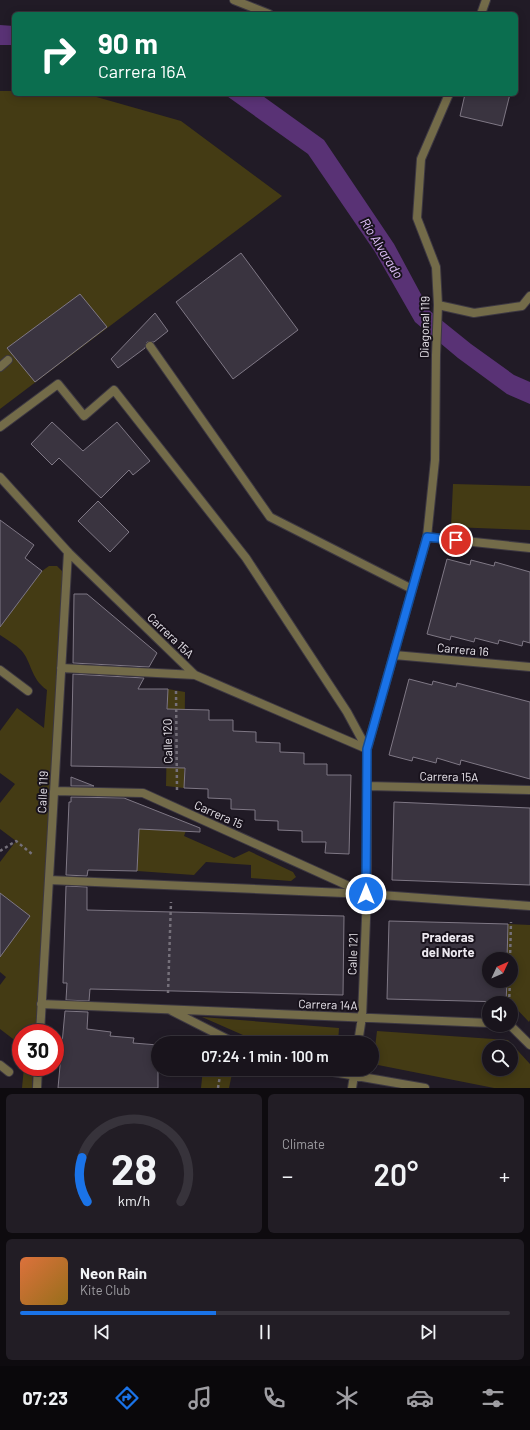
<!DOCTYPE html>
<meta charset="utf-8">
<style>
:root{--surface:#19141c;--page:#221d25;--text:#f1f3f6;--muted:#9f9ea3;--line:#37333b;--accent:#1a73e8}
body{margin:0;font-family:Barlow,sans-serif;background:var(--page);color:var(--text);height:100vh;display:flex;flex-direction:column;font-size:15px;white-space:nowrap}
*{box-sizing:border-box;margin:0}
p{font-size:13px;color:var(--muted)}
.icon{flex:none;width:22px;height:22px;fill:none;stroke:currentColor;stroke-width:2;stroke-linecap:round;stroke-linejoin:round}
.map{position:relative;height:1088px;overflow:hidden}
.panel{display:flex;flex-direction:column;gap:6px;padding:6px;background:#0e0b0f;flex:1}
.panel>*{flex:none}
.guide{position:absolute;left:12px;top:12px;width:506px;height:84px;border-radius:6px;box-shadow:0 2px 10px #0003,0 0 0 1px var(--line);background:#0b6e4f;color:#fff;overflow:hidden}
.needle{width:26px;rotate:46deg}
.buttons{position:absolute;left:482px;top:952px;display:grid;gap:8px}
.buttons a{display:grid;place-items:center;width:36px;height:36px;border-radius:50%;background:var(--surface);box-shadow:0 2px 10px #0003,0 0 0 1px var(--line);font-size:20px}
.speed{position:absolute;left:12px;top:1024px;display:flex;gap:8px;font-size:20px;font-weight:700;text-align:center}
.speed>*{display:grid;place-content:center;width:52px;height:52px;border-radius:50%;background:var(--surface);box-shadow:0 2px 10px #0003,0 0 0 1px var(--line);line-height:1}
.speed .limit{border:6px solid #d22;background:#fff;color:#111}
.pin{position:absolute;display:grid;place-items:center;width:34px;height:34px;color:#fff;margin:-17px;border:2px solid #fff;border-radius:50%;box-shadow:0 1px 4px #0007}
.me{position:absolute;width:44px;margin:-22px;rotate:0deg;stroke-linejoin:round;filter:drop-shadow(0 0 3px #0008)}
.turn{display:flex;align-items:center;gap:14px;height:84px;padding:0 20px;font-size:18px}
.turn .icon{width:52px;height:52px;stroke-width:2.5}
.turn b{display:block;font-size:28px;line-height:34px}
.big{font-size:30px;font-weight:600;line-height:1.1}
.panel .widget{flex:1;display:flex;flex-direction:column;justify-content:center;gap:6px;min-width:0;padding:0 14px;border-radius:6px;background:var(--page)}
.panel .dial{align-items:center;gap:0}
.dial svg{height:104px;overflow:visible;fill:none;stroke:var(--line);stroke-width:7;stroke-linecap:round;text-anchor:middle}
.dial text{fill:var(--text);stroke:none}
.song{display:flex;align-items:center;gap:12px}
.cover{width:48px;height:48px;border-radius:6px;background:linear-gradient(135deg,hsl(20 70% 55%),hsl(40 70% 35%))}
.played{height:4px;border-radius:2px;background:linear-gradient(90deg,var(--accent) 40%,var(--line) 40%)}
.keys{display:flex;justify-content:space-around;direction:ltr}
.heat{display:flex;justify-content:space-between;align-items:center;font-size:22px;direction:ltr}
.panel .tiles{flex:1;display:grid;gap:6px;grid-template-columns:1fr 1fr}
.widget:last-child{grid-column:span 2}
.trip{position:absolute;left:151px;top:1036px;width:228px;height:40px;border-radius:20px;background:var(--surface);box-shadow:0 2px 10px #0003,0 0 0 1px var(--line);font-weight:600;line-height:40px;text-align:center}
.tabs{display:flex;height:64px;justify-content:space-around;align-items:center;background:#0a080b;color:var(--muted)}
.tabs .icon{width:28px;height:28px}
.tabs .current{color:var(--accent)}
.tabs b{font-size:18px;color:var(--text)}
.map>svg:first-child{display:block}
</style>
<div class="map">
<svg width="530" height="1088" viewBox="0 0 530 1088">
<rect width="100%" height="100%" fill="#211b26"/>
<path fill="#443b14" fill-rule="evenodd" d="M0,91h14v3h72l95,27 101,75 -282,213z
M453,484l77,2v44l-79,-3z
M49,566h8l6,6 -27,461h-15v12l-21,-16v-44l6,-8 -6,-5v-110l16,-21 -16,-12v-26l15,-19 -15,-11v-42l17,-23 27,20 3,-38c-17,-12 -15,-28 -26,-40 -6,-6 -14,-10 -21,-15v-8l42,-56z
M168,689l17,3 -1,96 -18,-2z
M188,825l-4,11 50,22 15,-7 44,21 3,5 -5,4 -40,-3v-13l-45,-3 -12,13 -57,-4 2,-42 23,1z
M508,924l22,1v95l-1,2 -18,-19 -5,-1 1,-21h4v-22h-4z
M202,1017l137,11 -1,15h-77z
M377,1031l131,9 22,24v24h-36l-121,-24zM489,1047h22v22h-22z
M24,1067h9l-1,21h-10z
M203,1069h30l-4,19h-28z"/>
<path fill="#593275" d="M0,25l14,1v19h-14z
M224,94h36l64,46 70,104 36,67 41,33 43,31 16,7v22l-23,-10 -49,-36 -43,-36 -40,-70 -67,-98z"/>
<path fill="#3a3440" stroke="#7f7885" d="M465,94h45l-8,32 -42,-10z
M241,253l57,77 -65,49 -57,-77z
M80,294l27,33 -72,55 -28,-34z
M155,313l13,18 -14,11h-7l-2,6 -27,20 -7,-9z
M52,422l31,29 34,-29 33,39 -17,14 -4,-5 -28,28 -42,-40 -7,7 -21,-21z
M98,501l31,31 -19,20 -32,-31z
M0,520l34,25 -9,13 17,13 -42,56z
M447,559l23,6 1,-5 23,6 1,-4 35,10v71l-7,-2 -1,5 -23,-6 -1,4 -23,-6 -1,4 -23,-6 -1,4 -23,-6z
M74,594h13l70,59 -8,14 -76,-4z
M73,674l71,4 -6,11h30l-1,20 42,1v10h24v11l23,1v10l24,1v9l24,1v11h23v11h24l-2,79 -24,-1 1,-11h-24v-11l-24,-1v-9l-23,-1v-10l-24,-1v-10l-23,-1v-9l-24,-1 1,-20 -114,-2z
M409,679l23,6 1,-4 23,6 1,-4 73,19v77l-69,-19 -1,5 -23,-7 -1,5 -23,-6 -1,4 -23,-6z
M71,777l23,9h-23z
M71,797l53,1 76,30v4l-61,-3 -2,42 -49,-1 -1,6 -21,-1 3,-73h2z
M394,802l136,6v77l-138,-5z
M66,886l21,1v23l257,6 -1,79 -253,-6 -1,12 -23,-1 1,-17h-4z
M0,893l30,23 -30,41z
M389,921l119,3 -1,35h-18v22h18l-1,21 -119,-3z
M65,1011l23,1 -1,17 24,3 -1,4 24,2 -1,5 25,2v43h-100z"/>
<g fill="none" stroke-linecap="round" stroke-linejoin="round">
<g stroke="#3d3842" stroke-width="10">
<path id="service" d="M438,305l36,8 48,-7 8,-10
M150,346l120,171 142,72
M0,367l8,-7
M0,427l58,-43 26,32 30,-26 132,168 101,154 20,37"/>
</g>
<g stroke="#3d3842" stroke-width="10">
<path id="minor" d="M234,0l35,14
M481,14l5,-14
M0,477l68,75 127,123 172,74
M427,537l103,11
M394,655l136,12
M61,668l134,7
M0,670l28,21
M367,786l163,4
M54,791l89,2 219,99
M49,880l318,14 163,12
M41,1004l448,19
M170,1010l65,33
M510,1025l20,20
M40,1033l28,-481
M358,1043l4,-26 5,-123v-145l60,-212 8,-77 1,-105 2,-50 -2,-38 -19,-49 4,-59 28,-65
M0,1065l9,7
M316,1069l109,19
M37,1088l1,-21
M352,1088l3,-19"/>
</g>
<path stroke="#75707a" stroke-width="2.5" stroke-dasharray="3 3" stroke-linecap="butt" d="M176,691l1,99
M0,851l16,-10 16,13
M510,959l1,-37
M168,993l3,-91
M509,1003l1,-22
M218,1088l3,-19"/>
<use href="#service" stroke="#736b49" stroke-width="8"/>
<use href="#minor" stroke="#736b49" stroke-width="8"/>
</g>
<g fill="none" stroke-linecap="round" stroke-linejoin="round">
<g stroke="#114b97" stroke-width="10">
<path id="route" d="M366,894l1,-145 60,-212 29,3"/>
</g>
<use href="#route" stroke="#1a73e8" stroke-width="7"/>
</g>
<g text-anchor="middle" dominant-baseline="central" stroke-width="4" stroke-linejoin="round" paint-order="stroke">
<g font-size="12" fill="#ebe7ee" stroke="#18121c">
<text transform="translate(424 327) rotate(-89)">Diagonal 119</text>
<text transform="translate(171 635) rotate(44)">Carrera 15A</text>
<text transform="translate(463 649) rotate(5)">Carrera 16</text>
<text transform="translate(167 741) rotate(-91)">Calle 120</text>
<text transform="translate(449 776) rotate(1)">Carrera 15A</text>
<text transform="translate(42 792) rotate(-87)">Calle 119</text>
<text transform="translate(219 814) rotate(24)">Carrera 15</text>
<text transform="translate(352 954) rotate(-88)">Calle 121</text>
<text transform="translate(328 1004) rotate(2)">Carrera 14A</text>
</g>
<g font-size="13" font-style="italic" fill="#e2c2fd" stroke="#18121c">
<text transform="translate(382 248) rotate(58)">Río Alvarado</text>
</g>
<g font-size="13" font-weight="bold" fill="#ebe7ee" stroke="#18121c">
<text x="448" y="937">Praderas<tspan x="448" dy="15">del Norte</tspan></text>
</g>
</g>
</svg>
<div class="buttons">
<a><svg class="needle" viewBox="-14 -14 28 28"><path d="M0-13l5 13h-10z" fill="#e53935"/><path d="M0 13l5-13h-10z" fill="#9f9ea3"/></svg></a>
<a><svg class="icon" aria-label="sound" viewBox="0 0 24 24"><path d="M4 9h4l5-4v14l-5-4H4zM17 9q2 3 0 6"/></svg></a>
<a><svg class="icon" aria-label="search" viewBox="0 0 24 24"><circle cx="10" cy="10" r="6"/><path d="M15 15l6 6"/></svg></a>
</div>
<div class="speed"><div class="limit">30</div></div>
<div class="pin" style="left:456px;top:540px;background:#d93025"><svg class="icon" aria-label="arrive" viewBox="0 0 24 24"><path d="M6 21V4h12l-3 4 3 4H6"/></svg></div>
<svg class="me" style="left:366px;top:894px" viewBox="-20 -20 40 40"><circle r="17" fill="#1a73e8" stroke="#fff" stroke-width="3"/><path d="M0-11L8 9 0 5-8 9z" fill="#fff"/></svg>
<div class="trip">07:24 · 1 min · 100 m</div>
<div class="guide">
<div class="turn"><svg class="icon" aria-label="right" viewBox="0 0 24 24"><path d="M7 20v-9h11M14 6l5 5-5 5"/></svg><div><b>90 m</b>Carrera 16A</div></div>
</div>
</div>
<section class="panel">
<div class="tiles">
<div class="widget dial"><svg viewBox="0 0 100 80">
<path d="M14 69A42 42 0 1 1 86 69"/>
<path d="M14 69A42 42 0 0 1 10 35" stroke="#1a73e8"/>
<text x="50" y="56" font-size="32" font-weight="700">28</text>
<text x="50" y="72" font-size="11">km/h</text>
</svg></div>
<div class="widget"><p>Climate</p>
<div class="heat"><a>−</a><b class="big">20°</b><a>+</a></div>
</div>
<div class="widget">
<div class="song"><i class="cover"></i><div><b>Neon Rain</b><p>Kite Club</p></div></div>
<div class="played"></div>
<div class="keys"><svg class="icon" aria-label="previous" viewBox="0 0 24 24"><path d="M18 5L8 12l10 7zM5 5v14"/></svg><svg class="icon" aria-label="pause" viewBox="0 0 24 24"><path d="M8 5v14M16 5v14"/></svg><svg class="icon" aria-label="next" viewBox="0 0 24 24"><path d="M6 5l10 7-10 7zM19 5v14"/></svg></div>
</div>
</div>
</section>
<nav class="tabs">
<b>07:23</b>
<svg class="icon current" aria-label="directions" viewBox="0 0 24 24"><path d="M12 3l9 9-9 9-9-9zM9 14v-3h6M13 9l2 2-2 2"/></svg>
<svg class="icon" aria-label="music" viewBox="0 0 24 24"><path d="M9 18V5l10-2v13"/><circle cx="6" cy="18" r="3"/><circle cx="16" cy="16" r="3"/></svg>
<svg class="icon" aria-label="phone" viewBox="0 0 24 24"><path d="M5 4h4l2 5-3 2q2 4 5 5l2-3 5 2v4C11 20 4 13 5 4z"/></svg>
<svg class="icon" aria-label="climate" viewBox="0 0 24 24"><path d="M12 3v18M4 7l16 10M4 17L20 7"/></svg>
<svg class="icon" aria-label="car" viewBox="0 0 24 24"><path d="M5 17H2v-5l4-1 3-4h7l3 4 3 1v5h-3M9 17h6M6 11h13"/><circle cx="7" cy="17" r="2"/><circle cx="17" cy="17" r="2"/></svg>
<svg class="icon" aria-label="filters" viewBox="0 0 24 24"><path d="M4 7h16M4 17h16"/><circle cx="9" cy="7" r="2"/><circle cx="15" cy="17" r="2"/></svg>
</nav>
